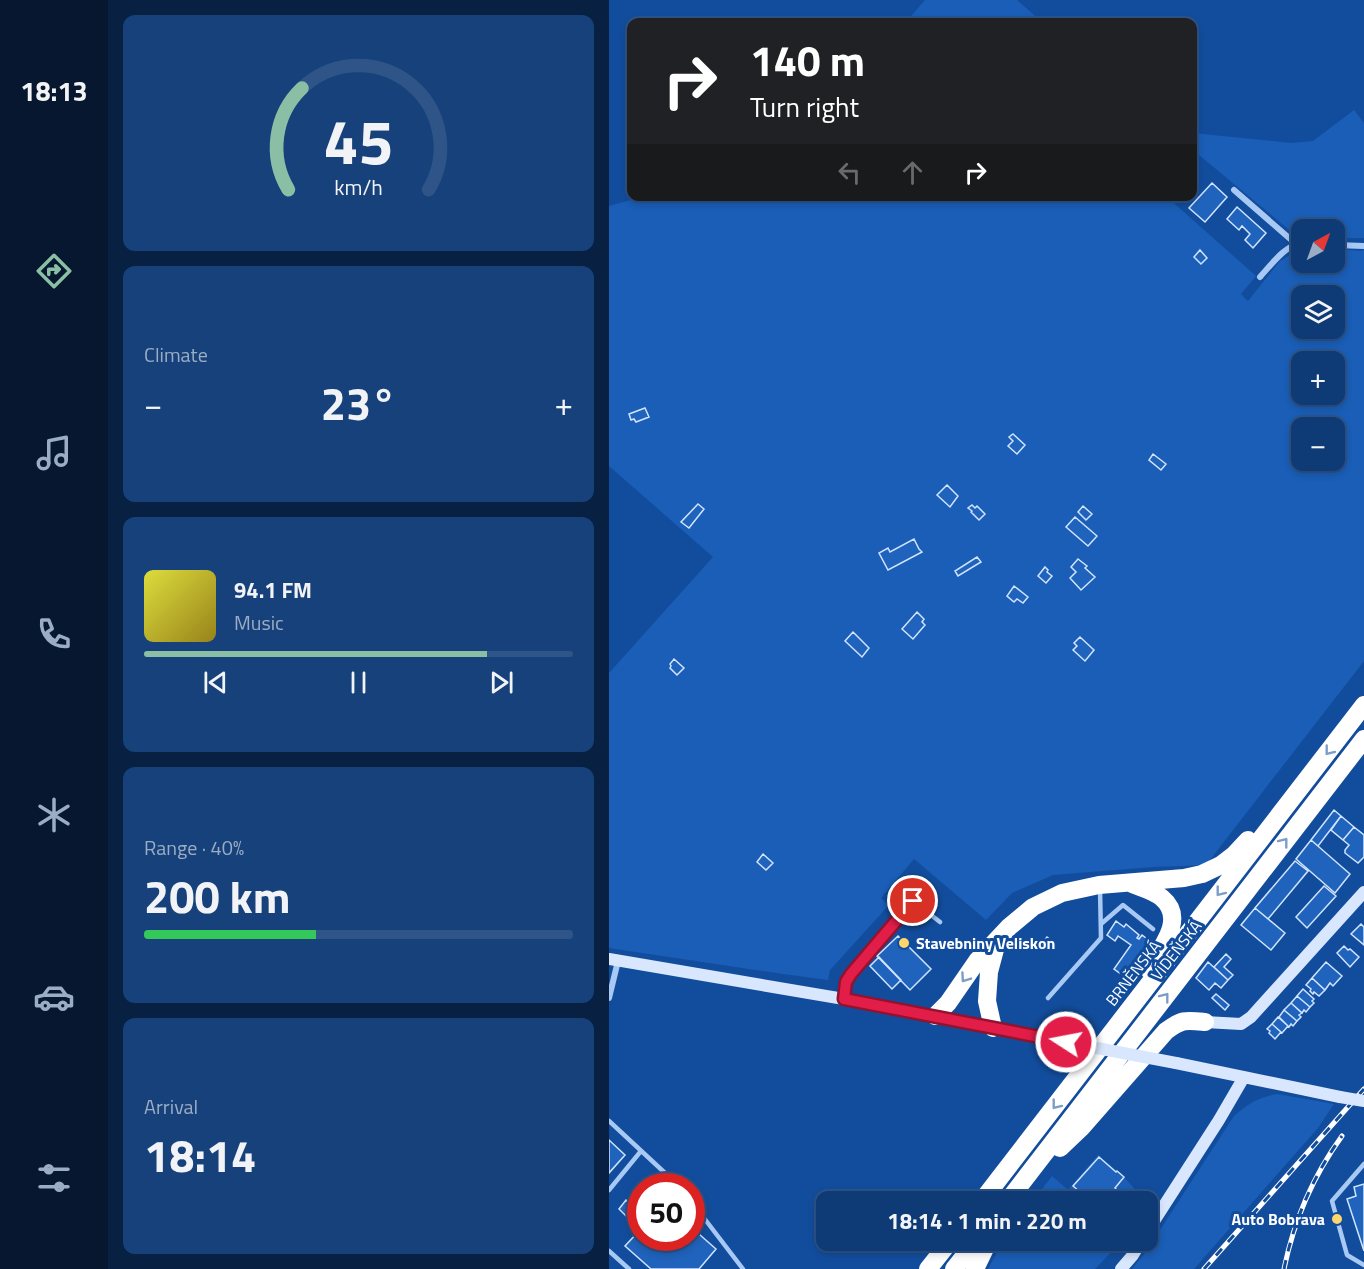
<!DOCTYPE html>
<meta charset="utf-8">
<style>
:root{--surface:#0e3a76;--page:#17417b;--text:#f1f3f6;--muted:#9badc5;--line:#2e5488;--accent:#8abfa5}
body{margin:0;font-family:"Titillium Web",sans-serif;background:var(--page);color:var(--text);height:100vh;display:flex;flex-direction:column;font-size:22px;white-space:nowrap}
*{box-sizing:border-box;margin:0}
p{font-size:20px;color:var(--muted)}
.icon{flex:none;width:33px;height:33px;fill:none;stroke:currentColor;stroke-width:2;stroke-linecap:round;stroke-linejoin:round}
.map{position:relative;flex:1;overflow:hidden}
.side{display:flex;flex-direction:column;gap:15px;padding:15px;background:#082041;width:501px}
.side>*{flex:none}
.hud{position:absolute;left:18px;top:18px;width:570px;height:183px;border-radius:12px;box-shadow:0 3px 9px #0003,0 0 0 2px var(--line);background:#202124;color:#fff;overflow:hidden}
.needle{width:39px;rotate:41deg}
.buttons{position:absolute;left:682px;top:219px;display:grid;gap:12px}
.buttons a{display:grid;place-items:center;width:54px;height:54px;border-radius:12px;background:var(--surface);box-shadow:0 3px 9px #0003,0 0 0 2px var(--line);font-size:30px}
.speed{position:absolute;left:18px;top:1173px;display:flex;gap:12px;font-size:30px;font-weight:700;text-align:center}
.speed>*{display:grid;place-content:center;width:78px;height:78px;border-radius:50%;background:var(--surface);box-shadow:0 3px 9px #0003,0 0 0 2px var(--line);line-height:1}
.speed .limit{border:9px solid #d22;background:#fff;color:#111}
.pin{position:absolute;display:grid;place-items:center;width:51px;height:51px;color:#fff;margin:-26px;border:3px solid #fff;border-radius:50%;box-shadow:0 2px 6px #0007}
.me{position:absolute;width:66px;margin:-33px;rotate:281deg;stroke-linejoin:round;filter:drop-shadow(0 0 4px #0008)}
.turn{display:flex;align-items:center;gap:21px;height:126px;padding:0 24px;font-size:27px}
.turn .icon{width:78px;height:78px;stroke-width:2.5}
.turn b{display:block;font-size:42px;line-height:51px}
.lanes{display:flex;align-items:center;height:57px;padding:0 24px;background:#0003;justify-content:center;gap:30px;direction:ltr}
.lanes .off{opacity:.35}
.big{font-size:45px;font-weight:700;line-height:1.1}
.side .tile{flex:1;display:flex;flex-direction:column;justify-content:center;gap:9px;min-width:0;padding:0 21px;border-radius:12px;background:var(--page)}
.side .dial{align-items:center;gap:0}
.dial svg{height:156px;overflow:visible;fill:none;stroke:var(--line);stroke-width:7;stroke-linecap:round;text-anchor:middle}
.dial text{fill:var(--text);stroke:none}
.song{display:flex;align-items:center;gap:18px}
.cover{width:72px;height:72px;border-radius:9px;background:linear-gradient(135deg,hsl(60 70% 55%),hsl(50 70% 35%))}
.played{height:6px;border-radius:3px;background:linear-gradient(90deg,var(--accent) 80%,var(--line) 80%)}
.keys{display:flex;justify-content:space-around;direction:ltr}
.heat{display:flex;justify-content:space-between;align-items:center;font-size:33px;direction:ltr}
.charge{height:9px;border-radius:4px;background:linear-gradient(90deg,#34c759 40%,var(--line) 0)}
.trip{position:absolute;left:207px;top:1191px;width:342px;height:60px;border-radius:12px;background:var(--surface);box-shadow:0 3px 9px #0003,0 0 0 2px var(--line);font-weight:700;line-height:60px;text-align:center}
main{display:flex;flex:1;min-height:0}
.menu{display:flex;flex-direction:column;width:108px;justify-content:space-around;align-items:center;background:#06172f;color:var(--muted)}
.menu .icon{width:42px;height:42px}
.menu .selected{color:var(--accent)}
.menu b{font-size:27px;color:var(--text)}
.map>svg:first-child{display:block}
</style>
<main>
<nav class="menu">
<b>18:13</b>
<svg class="icon selected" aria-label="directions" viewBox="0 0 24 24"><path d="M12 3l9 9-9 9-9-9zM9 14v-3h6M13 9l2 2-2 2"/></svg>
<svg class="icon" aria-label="music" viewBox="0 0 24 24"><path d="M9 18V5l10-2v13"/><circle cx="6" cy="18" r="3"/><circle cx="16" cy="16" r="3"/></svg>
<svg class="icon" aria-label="phone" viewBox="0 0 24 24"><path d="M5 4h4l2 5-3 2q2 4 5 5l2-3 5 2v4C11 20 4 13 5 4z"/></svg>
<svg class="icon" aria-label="climate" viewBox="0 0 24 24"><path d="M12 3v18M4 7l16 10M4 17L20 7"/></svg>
<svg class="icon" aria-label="car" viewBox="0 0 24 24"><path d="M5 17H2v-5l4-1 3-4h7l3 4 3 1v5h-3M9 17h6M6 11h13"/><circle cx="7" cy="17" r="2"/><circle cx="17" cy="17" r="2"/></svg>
<svg class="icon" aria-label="filters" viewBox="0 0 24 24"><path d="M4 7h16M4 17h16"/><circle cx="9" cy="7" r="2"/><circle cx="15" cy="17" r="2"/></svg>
</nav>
<section class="side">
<div class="tile dial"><svg viewBox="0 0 100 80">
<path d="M14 69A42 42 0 1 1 86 69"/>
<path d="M14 69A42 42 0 0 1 21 17" stroke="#8abfa5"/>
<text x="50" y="56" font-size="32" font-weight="700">45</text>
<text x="50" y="72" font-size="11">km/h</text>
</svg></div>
<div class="tile"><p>Climate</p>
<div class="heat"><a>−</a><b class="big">23°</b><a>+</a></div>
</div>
<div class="tile">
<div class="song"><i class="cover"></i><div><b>94.1 FM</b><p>Music</p></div></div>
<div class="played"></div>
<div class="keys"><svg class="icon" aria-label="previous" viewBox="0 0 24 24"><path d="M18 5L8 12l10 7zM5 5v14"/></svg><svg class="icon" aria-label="pause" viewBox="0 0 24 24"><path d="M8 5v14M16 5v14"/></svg><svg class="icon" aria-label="next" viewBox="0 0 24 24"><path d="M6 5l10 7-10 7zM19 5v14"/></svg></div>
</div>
<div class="tile"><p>Range · 40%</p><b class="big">200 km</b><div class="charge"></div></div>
<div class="tile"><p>Arrival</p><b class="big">18:14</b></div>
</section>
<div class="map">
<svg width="755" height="1269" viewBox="0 0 755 1269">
<rect width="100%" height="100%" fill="#124d9d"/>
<path fill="#1a5eb7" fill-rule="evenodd" d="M316,0h92l25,22h-136z
M745,110l10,13v115h-29v-8h-33v5l-9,-2 -100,-83v-17l98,10 22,-2z
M36,196l522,1 89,79 -15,18 7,7 32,-40 19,-11 3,-1v13h33v-13l26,2 3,-1v411l-158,204 -53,2 -100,8 -41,18 -26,27 -72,-61 -33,39 8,7 -59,65 -2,10 -45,-6 -174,-26v-275l104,-116 -104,-91v-260zM693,296h33v32h-33zM693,362h33v32h-33zM693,428h33v32h-33z
M668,1094l57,10 -16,24 -124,141h-62l13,-16 89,-137c13,-12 25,-19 43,-22z
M489,1155l26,22 21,24 -113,1 20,-26 16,14z
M394,1241v-1l119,1 -27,28h-107z"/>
<path fill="#2063bc" stroke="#d0e4fe" stroke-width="1.5" d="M603,183l15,14 -22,25 -16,-14z
M628,207l29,26 -13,15 -8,-8 5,-6 -8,-8 -3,4 -12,-11z
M591,250l7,8 -6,6 -7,-7z
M36,408l4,9 -13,5 -2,-3 -3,1 -2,-6z
M404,434l12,11 -8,9 -9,-8 5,-5 -4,-4z
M544,454l13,10 -5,6 -12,-10z
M338,485l11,11 -8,11 -13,-12z
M89,504l6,5 -15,19 -8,-6z
M363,505l3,3 2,-2 8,8 -6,6 -8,-8 1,-1 -4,-3z
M474,506l9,8 -6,6 -8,-8z
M466,517l22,19 -9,10 -22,-19z
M305,539l5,10 3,3 -34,18 -9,-17 9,-5 2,4z
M368,557l4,5 -23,14 -3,-5z
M469,559l9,7 -2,2 10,9 -14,13 -11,-12 6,-6 -5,-5z
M436,567l3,3 -1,2 5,4 -6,7 -8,-7z
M405,586l14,11 -5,6 -6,-4 -3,3 -7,-6z
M308,612l7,7 -2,3 3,3 -12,14 -11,-10z
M244,632l16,16 -7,9 -17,-16z
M471,637l14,13 -9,11 -12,-11 4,-4 -3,-3z
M65,659l10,9 -7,7 -7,-7 1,-2 -1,-2z
M725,810l7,6 -23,30 -7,-6z
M732,816l13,11 -11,13 -12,-10z
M745,827l10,8v22l-6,6 -13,-10v-3l4,-5 -6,-5z
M702,840l39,34 -15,19 -39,-34z
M154,854l10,9 -7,7 -9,-8z
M686,861l13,10 -40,48 -13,-11z
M715,886l12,10 -29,32 -11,-11z
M646,908l30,25 -14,17 -30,-25z
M507,921l8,6 2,-3 13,11 -2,3 2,1 3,-4 9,7 -26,35 -11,-8 17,-24 -13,-9 -3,5 -8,-6z
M752,924l3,3v18l-13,-11z
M289,936l33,33 -21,21 -33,-34z
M438,937l9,7 -5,6 -9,-7z
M735,946l4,4 2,-1 9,8 -9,10 -13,-14z
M617,954l5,5 -7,8 9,8 -5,5 -14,-13z
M270,957l22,23 -9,9 -22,-23z
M599,962l20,18 -7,8 -6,-5 -6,7 -13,-12z
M717,962l16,14 -9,10 -3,-3 -5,7 -13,-12z
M703,978l13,12 -6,6 -5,-4 -1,2 -3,-3 1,-2 -5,-4z
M694,989l11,10 -2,2 2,2 -4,4 -13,-11z
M607,994l13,11 -4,5 -13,-12z
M688,996l13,11 -4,5 -2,-2 -2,3 -11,-10z
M682,1003l11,10 -3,2 2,2 -4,4 -13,-11z
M675,1010l13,11 -4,5 -2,-2 -2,3 -10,-10z
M669,1017l10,9 -6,7 -10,-9z
M663,1024l9,8 -6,7 -6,-6 1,-2 -3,-2z
M0,1140l16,15 -16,18z
M490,1157l17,15 1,-1 7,6 -9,11 1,1 -9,12 -10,1 -9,-7 -2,2 -13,-11z
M755,1184v67l-17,-52 9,-3 -2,-9z
M17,1200l9,8 -8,9 -8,-8z
M82,1227l25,22 -17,20h-48l-26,-23 16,-17v9h50z"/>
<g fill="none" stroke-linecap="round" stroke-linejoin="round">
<path stroke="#a8c9f4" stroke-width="4.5" d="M492,924l22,-19 30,24
M235,996l2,-14 5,-8 62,-73 27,21
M439,998l53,-60 -1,-50
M0,1121l70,65
M755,1164l-32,37 15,54 17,10
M0,1190l32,-39
M82,1201l52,68
M0,1251l20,18"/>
<path stroke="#a8c9f4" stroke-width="6" d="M625,190l62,54
M726,245l29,1
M651,277c11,-12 25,-32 42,-34
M0,998l9,-37"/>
<path stroke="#d8e7fd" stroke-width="12" d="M0,959l235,40 200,39
M596,1022l36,2 10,-7 113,-125
M567,1063l164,34
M538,1232l72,-112 25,-43
M512,1269l12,-14 9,-15"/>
<path stroke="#fff" stroke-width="18" d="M523,884c10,4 22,7 30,14 25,21 -2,51 -14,71
M326,1016l13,-13 29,-42 32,-34 24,-20 29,-14 37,-8 85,-7 18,-4 19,-9 13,-10 14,-15
M384,1028l-6,-27 2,-29 8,-30
M451,1148l21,-20 85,-97c16,-12 20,-11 39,-9
M372,1202l383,-497
M398,1202l357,-463
M319,1269l23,-29
M345,1269l23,-29
M366,1269l14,-29"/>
<g stroke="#fff" stroke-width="5">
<path id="rail" d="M595,1269l160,-180
M675,1269c10,-49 29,-93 58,-133"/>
</g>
<use href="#rail" stroke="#124d9d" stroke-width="3" stroke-dasharray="9" stroke-linecap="butt"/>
<path stroke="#d8e7fd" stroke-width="12" d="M435,1038l132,25
M731,1097l24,4"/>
</g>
<defs><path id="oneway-chevron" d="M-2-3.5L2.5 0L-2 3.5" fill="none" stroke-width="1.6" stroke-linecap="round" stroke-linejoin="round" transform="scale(1.5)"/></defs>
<g stroke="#7d9dc9">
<use href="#oneway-chevron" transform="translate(720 751) rotate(128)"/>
<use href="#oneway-chevron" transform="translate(675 842) rotate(-52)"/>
<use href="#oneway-chevron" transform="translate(611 892) rotate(128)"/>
<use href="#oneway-chevron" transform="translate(356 978) rotate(125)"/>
<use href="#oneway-chevron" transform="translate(556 997) rotate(-52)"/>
<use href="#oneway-chevron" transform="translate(447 1105) rotate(128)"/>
</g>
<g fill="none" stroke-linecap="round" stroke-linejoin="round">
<g stroke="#92132f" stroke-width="15">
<path id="route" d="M304,901l-62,73 -5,8 -2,17 222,43"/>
</g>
<use href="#route" stroke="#e11d48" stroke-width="10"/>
</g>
<g fill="#ffd66b" stroke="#124d9d" stroke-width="2">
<circle cx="295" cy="943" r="6"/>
<circle cx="728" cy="1219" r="6"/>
</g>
<g text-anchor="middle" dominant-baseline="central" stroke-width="6" stroke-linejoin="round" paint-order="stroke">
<g font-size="16" font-weight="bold" fill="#fff" stroke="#124d9d" text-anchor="start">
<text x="307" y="943">Stavebniny Veliskon</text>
<text x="716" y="1219" text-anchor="end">Auto Bobrava</text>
</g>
<g font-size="16" fill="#fff" stroke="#124d9d">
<text transform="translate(567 950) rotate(-52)">VÍDEŇSKÁ</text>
<text transform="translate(524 973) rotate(-52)">BRNĚNSKÁ</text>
</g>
</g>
</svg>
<div class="buttons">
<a><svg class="needle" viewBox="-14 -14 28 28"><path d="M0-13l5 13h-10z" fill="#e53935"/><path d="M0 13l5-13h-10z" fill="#9badc5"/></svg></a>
<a><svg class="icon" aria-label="layers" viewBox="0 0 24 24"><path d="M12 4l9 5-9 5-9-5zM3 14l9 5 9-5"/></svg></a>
<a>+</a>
<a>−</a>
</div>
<div class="speed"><div class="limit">50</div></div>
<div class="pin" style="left:304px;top:901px;background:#d93025"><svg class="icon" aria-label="arrive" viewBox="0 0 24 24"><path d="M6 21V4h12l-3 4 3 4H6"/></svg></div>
<svg class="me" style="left:457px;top:1042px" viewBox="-20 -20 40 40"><circle r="17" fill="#e11d48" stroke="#fff" stroke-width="3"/><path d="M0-11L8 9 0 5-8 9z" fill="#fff"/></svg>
<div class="trip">18:14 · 1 min · 220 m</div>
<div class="hud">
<div class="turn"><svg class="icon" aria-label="right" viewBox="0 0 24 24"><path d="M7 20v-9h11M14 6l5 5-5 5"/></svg><div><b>140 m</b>Turn right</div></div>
<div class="lanes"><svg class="icon off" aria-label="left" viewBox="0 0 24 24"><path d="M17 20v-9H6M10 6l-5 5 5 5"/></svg><svg class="icon off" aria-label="ahead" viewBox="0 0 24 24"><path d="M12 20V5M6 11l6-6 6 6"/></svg><svg class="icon" aria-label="right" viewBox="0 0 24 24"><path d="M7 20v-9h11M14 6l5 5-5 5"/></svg></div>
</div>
</div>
</main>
